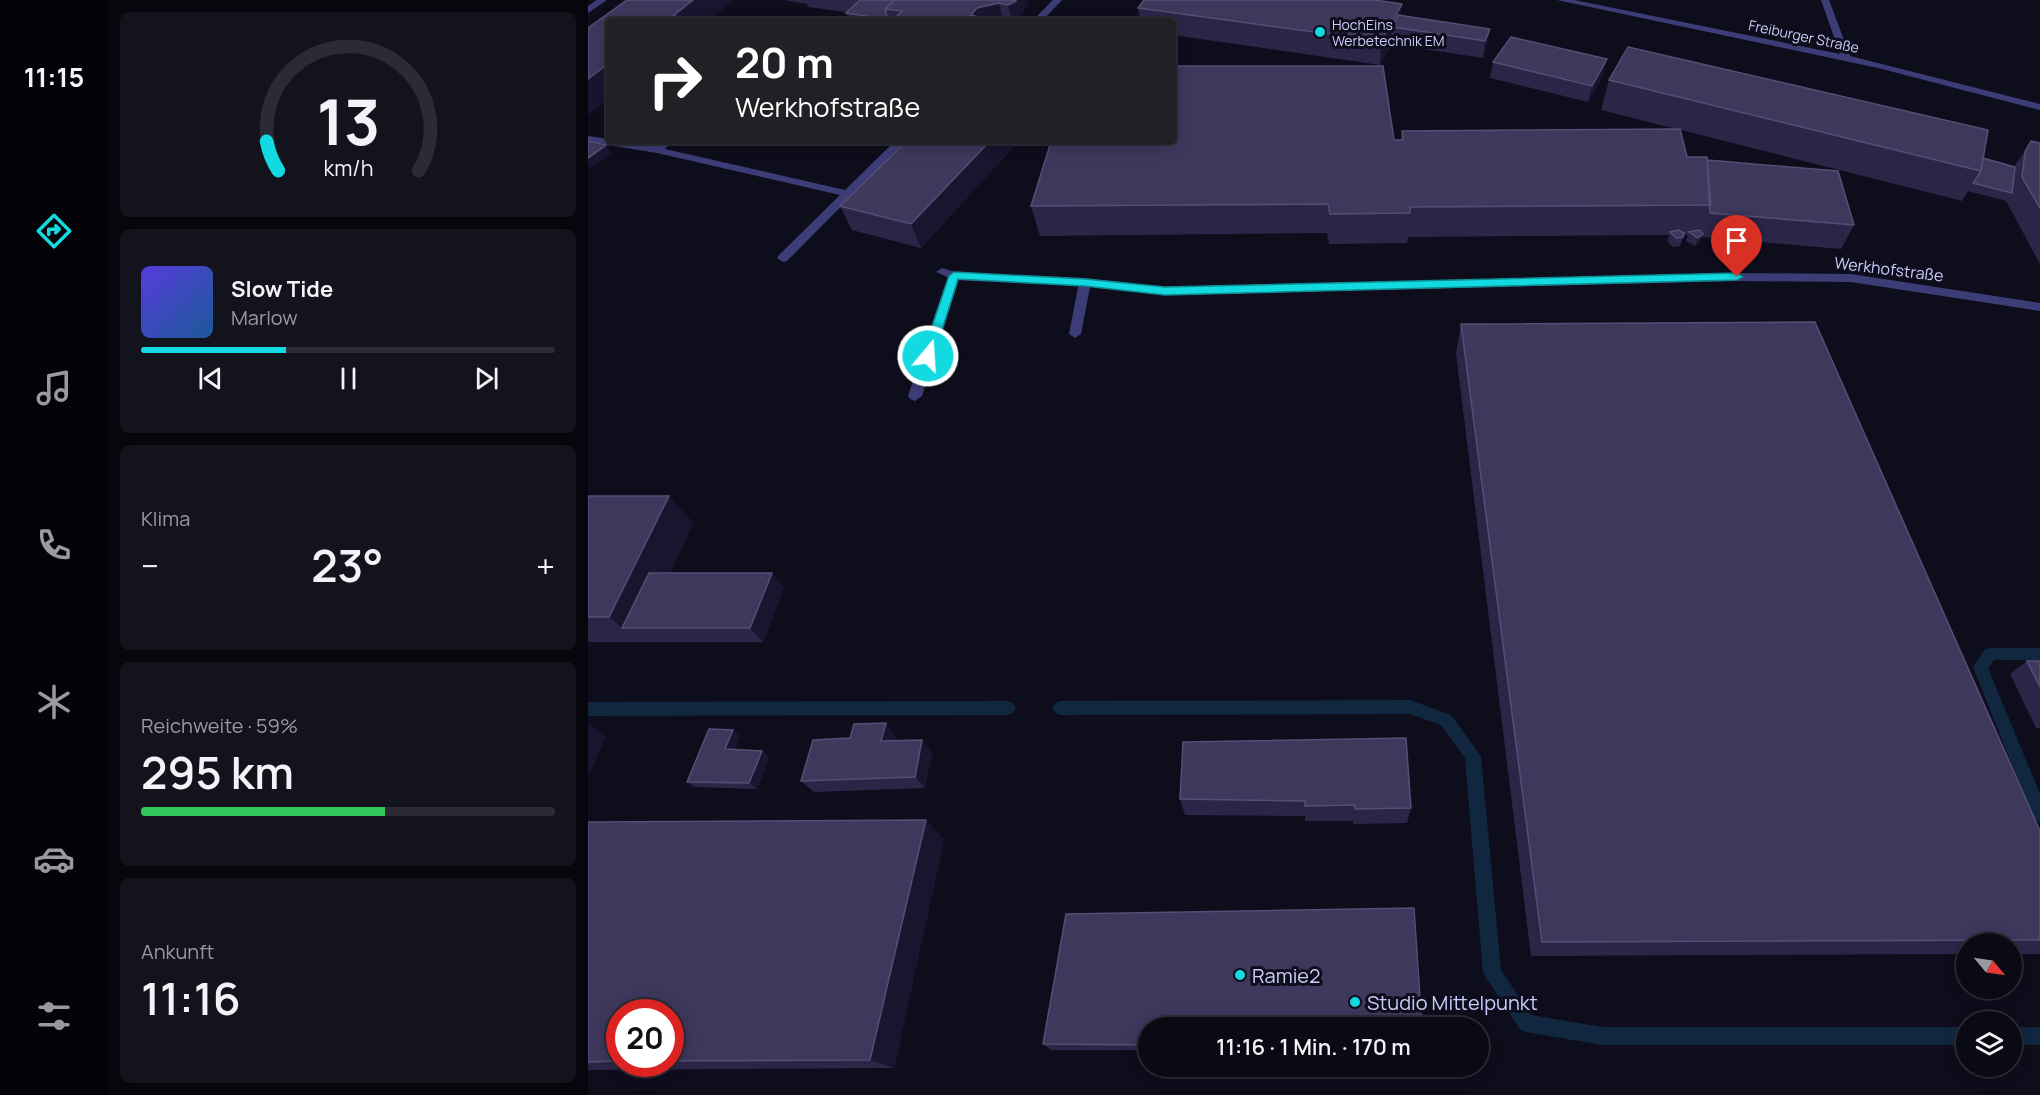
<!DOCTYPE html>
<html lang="de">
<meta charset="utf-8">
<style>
:root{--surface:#0a0a15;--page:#13131e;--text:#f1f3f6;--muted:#999aa0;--line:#2a2b34;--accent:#13d9e0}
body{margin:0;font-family:Manrope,sans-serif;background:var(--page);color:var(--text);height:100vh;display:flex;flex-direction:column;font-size:22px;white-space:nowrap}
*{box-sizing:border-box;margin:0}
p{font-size:20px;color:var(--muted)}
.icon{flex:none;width:33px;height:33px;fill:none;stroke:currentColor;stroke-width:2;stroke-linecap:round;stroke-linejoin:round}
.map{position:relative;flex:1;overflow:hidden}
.details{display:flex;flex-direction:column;gap:12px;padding:12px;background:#06060c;width:480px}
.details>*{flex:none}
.guide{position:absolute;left:18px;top:18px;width:570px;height:126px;border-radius:6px;box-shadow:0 3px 15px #0003,0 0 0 2px var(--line);background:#202124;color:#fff;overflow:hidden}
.needle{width:39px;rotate:119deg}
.controls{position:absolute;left:1368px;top:933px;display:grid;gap:12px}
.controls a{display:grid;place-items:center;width:66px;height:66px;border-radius:50%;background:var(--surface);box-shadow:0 3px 15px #0003,0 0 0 2px var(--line);font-size:30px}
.speed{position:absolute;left:18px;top:999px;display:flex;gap:12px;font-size:30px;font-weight:700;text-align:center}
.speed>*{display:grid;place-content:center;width:78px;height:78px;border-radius:50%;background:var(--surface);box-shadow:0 3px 15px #0003,0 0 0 2px var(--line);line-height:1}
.speed .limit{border:9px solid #d22;background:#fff;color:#111}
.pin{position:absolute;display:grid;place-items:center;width:51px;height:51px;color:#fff;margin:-62px -26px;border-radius:50% 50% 50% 0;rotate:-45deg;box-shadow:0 0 6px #0007}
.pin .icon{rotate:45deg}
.me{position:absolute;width:66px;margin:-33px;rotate:18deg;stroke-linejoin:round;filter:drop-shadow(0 0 4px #0008)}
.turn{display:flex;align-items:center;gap:21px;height:126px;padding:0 30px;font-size:27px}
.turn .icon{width:78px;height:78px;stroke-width:2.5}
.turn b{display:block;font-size:42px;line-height:51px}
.big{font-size:45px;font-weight:600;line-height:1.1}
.details .card{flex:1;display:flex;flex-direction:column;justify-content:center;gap:9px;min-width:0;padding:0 21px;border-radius:9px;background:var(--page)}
.details .dial{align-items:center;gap:0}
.dial svg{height:156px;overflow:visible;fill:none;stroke:var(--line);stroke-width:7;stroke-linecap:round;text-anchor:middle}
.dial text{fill:var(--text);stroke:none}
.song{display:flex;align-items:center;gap:18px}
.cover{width:72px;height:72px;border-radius:9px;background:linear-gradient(135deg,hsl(250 70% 55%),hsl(210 70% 35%))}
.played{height:6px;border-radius:3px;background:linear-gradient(90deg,var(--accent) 35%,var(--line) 35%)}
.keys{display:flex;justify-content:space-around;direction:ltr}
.heat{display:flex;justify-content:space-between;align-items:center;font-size:33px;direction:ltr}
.charge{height:9px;border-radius:4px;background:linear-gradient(90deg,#34c759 59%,var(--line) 0)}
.trip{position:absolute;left:550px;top:1017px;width:351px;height:60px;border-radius:30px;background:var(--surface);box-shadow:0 3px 15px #0003,0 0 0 2px var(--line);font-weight:600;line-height:60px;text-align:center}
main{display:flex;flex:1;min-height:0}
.tabs{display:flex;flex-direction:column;width:108px;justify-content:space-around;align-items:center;background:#040408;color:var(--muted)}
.tabs .icon{width:42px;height:42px}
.tabs .on{color:var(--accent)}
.tabs b{font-size:27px;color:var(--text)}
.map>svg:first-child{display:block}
</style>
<main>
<nav class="tabs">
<b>11:15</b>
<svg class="icon on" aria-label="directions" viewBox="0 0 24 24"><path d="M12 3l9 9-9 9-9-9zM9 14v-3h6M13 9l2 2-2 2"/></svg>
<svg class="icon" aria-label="music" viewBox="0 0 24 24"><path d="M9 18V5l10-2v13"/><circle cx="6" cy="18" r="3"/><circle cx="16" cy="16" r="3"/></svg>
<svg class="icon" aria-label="phone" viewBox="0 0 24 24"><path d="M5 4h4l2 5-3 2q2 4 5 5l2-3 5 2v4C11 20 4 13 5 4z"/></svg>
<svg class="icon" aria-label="climate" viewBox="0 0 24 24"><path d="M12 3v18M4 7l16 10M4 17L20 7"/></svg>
<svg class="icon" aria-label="car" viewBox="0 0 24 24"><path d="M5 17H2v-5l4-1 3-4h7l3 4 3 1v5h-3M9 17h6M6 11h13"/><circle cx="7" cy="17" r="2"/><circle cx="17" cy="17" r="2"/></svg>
<svg class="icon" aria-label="filters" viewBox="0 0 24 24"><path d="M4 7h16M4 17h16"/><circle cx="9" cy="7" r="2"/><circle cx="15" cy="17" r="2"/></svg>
</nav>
<section class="details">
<div class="card dial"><svg viewBox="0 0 100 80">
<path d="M14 69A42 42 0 1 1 86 69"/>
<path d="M14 69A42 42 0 0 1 8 54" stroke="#13d9e0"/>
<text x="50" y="56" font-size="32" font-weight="700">13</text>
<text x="50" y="72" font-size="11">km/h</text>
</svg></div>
<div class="card">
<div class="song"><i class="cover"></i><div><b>Slow Tide</b><p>Marlow</p></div></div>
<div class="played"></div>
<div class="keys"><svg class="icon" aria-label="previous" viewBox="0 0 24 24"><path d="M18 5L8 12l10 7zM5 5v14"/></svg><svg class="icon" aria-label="pause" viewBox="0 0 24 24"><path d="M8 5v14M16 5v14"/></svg><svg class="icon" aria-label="next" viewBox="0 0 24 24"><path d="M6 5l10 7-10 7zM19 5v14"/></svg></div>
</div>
<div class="card"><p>Klima</p>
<div class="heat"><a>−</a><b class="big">23°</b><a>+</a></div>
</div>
<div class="card"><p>Reichweite · 59%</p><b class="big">295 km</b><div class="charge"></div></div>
<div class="card"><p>Ankunft</p><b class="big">11:16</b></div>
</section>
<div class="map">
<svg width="1452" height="1095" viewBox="0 0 1452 1095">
<rect width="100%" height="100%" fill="#0e0d1c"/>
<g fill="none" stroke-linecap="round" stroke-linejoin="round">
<path fill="#112740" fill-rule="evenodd" d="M1402,648h50v12h-46l-6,8 52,126v28l-6,-2 -61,-153 12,-18z
M822,700l41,15 30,41 20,214 30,45 71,12h364v18h-364l-76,-13 -6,-3 -37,-56 -18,-215 -24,-33 -31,-11 -350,1 -5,-2 -3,-5 3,-5 5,-2z
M420,701l5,2 3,5 -3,5 -5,2 -420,1v-14z
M1424,1027h28v18h-28z"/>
<path fill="#3c3d77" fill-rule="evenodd" d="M465,0h9l-20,21h-10z
M0,136l67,10 7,-5h11l-8,8 180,41 50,-49h11l-119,120 -4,1 -6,-4 2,-3 61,-60 -183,-42 -69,-11z
M366,272l6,4 -38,120 -7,5 -5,-2 -2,-3 40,-120z
M497,278l6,4 -10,52 -6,4 -6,-4 10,-52z"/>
<path fill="#3c3d77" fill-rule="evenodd" d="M9,0h10l-19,13v-7z
M969,0h17l266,54 -19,-54h8l21,56 190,48v6l-162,-42z
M354,268l13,4 130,6 80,9 572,-14 114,1 189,29v8l-189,-29 -114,-1 -572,14 -80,-9 -131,-6 -18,-8z"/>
</g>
<path fill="#2b2648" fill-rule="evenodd" d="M196,0h244v5l-9,11 2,5h-172l-3,-8v-1l-38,-5 -1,-3z
M550,8l263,8 89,13 -3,16 -4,13 -92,-14 -11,21 -207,-30v-14h-33z
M1019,59l-4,17 -15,26 -98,-24 3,-16z
M1021,80l374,78 31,9 17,-26 9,2v121l-34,-63 -38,-10 -6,10 -281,-71 6,27 20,3 147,65 -13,24 -139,-12 -3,6 -4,3 -9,-5 2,-6h-4l-4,11 -7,1 -6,-6 2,-6 -261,2 -1,6 -78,1 -2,-11 -287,3 -9,-30 363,-66h7l1,-9 274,-2 -75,-19z
M319,141h112l-98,107 -69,-18 -12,-24z
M873,324l579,507v123h-28v-10h-46v10l-435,2 -75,-603z
M0,496h81l24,27 -23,50 114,14 -21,55h-175z
M1439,661h13v67h-4l-26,-54z
M152,736l-5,14 27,1 7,6 -12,32 -62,-2 -8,-5z
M308,736l-1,5 37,11 -7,36 -111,4 -13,-11z
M595,742l228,66 -4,15 -54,1v-3h-48v-5l-120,-1 -5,-16z
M0,822l356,17 -50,229 -306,2zM32,1012h50v52h-50z
M561,1028v22h-98l-8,-6z"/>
<path fill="#18152f" d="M105,0h41l-26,21 -35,-5z
M422,0h18v5l-9,11 2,5h-9l-4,-16z
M411,3l4,18h-31l-1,-6 6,-7z
M814,4l-2,23h-8l-1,17 -11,21 1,-24z
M902,29l-3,16 -4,13 2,-17z
M1019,59l-4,17 -15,26 4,-16z
M21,63v35l-21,17v-36z
M402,141h29l-98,107 -10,-24z
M18,145l6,9 -21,14 -3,-4v-6z
M1115,234l-4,9 -4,3 3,-8z
M81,496l24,27 -49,105h-22l-13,-11z
M184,573l12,14 -21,55 -13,-14z
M298,723l10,13 -4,17 -11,-12z
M0,724l18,12 -18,42z
M145,730l7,6 -7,19 -8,-6z
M334,740l10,12 -7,36 -10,-11z
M174,751l7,6 -12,32 -8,-6z
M338,820l18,19 -50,229 -24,-8z"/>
<path fill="#3d385c" stroke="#544f75" stroke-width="1.5" d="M39,0h66l-20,16 34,5h-98v42l-21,16v-51z
M272,0h34l-9,9 2,7 -2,3 -39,-6z
M306,0h120l2,1 -8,4 -9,-2 -22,5 -6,7 7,2 -4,4h-82l10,-10 -17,-2z
M556,0h231l27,4 -21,37 -243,-33z
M810,15l92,14 -5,12 -93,-14z
M923,37l96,22 -15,27 -99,-24z
M1040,47l360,83 -7,41 -372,-91z
M585,66h210l11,74h9l-1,-9 278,-2 7,28h20l4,48 -301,2v6l-80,1 -2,-10 -297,2 19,-61 35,-3 1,-1h87z
M0,141l18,4 -18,13z
M319,141h83l-79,83 -71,-18z
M1443,141l9,2v65l-18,-31 3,-25z
M1395,158l32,9 -3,26 -39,-10 8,-12z
M1119,160l131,11 16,54 -144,-12z
M1090,230l6,3 -1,4 -7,1 -6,-6z
M1111,230l4,4 -5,4 -9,-6z
M1227,322l225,509v109l-498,2 -81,-618z
M0,496h81l-60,121h-21z
M61,573h123l-22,55h-128z
M1439,661h13v26z
M298,723l-5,18 41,-1 -7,37 -114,4 12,-41 37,-2 4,-14z
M121,729l24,1 -8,19 37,2 -13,32 -62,-1z
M818,738l5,70 -56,1v-4l-50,1v-5l-125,-2 3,-57z
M338,820l-56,240 -200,1v-49h-50v49l-32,1v-240z
M826,908l8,120h-273v17l-106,-1 23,-130z"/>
<path fill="#13d9e0" stroke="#0c8d92" stroke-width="1.5" d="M366,272l131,7 80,8 572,-14 6,4 -6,3 -572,15 -80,-9 -127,-7 -24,77 -2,3h-8l-2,-3 27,-80z"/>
<g fill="#13d9e0" stroke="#0e0d1c" stroke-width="2">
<circle cx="732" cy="32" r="6"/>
<circle cx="652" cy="975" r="6"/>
<circle cx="767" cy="1002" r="6"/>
</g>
<g text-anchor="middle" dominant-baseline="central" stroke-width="6" stroke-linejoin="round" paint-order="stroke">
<g font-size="14" fill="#ceccfb" stroke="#0e0d1c" text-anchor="start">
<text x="744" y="24">HochEins<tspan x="744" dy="16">Werbetechnik EM</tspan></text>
</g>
<g font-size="14" fill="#ceccfb" stroke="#0e0d1c">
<text transform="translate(1216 36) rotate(12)">Freiburger Straße</text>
</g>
<g font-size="16" fill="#ceccfb" stroke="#0e0d1c">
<text transform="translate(1301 269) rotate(7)">Werkhofstraße</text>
</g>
<g font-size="20" fill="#ceccfb" stroke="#0e0d1c" text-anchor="start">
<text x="664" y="975">Ramie2</text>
<text x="779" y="1002">Studio Mittelpunkt</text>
</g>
</g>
</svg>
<div class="controls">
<a><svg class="needle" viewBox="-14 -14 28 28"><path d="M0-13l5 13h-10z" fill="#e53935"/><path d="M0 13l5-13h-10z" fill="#999aa0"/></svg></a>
<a><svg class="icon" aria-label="layers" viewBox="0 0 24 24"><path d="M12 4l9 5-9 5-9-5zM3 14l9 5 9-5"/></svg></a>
</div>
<div class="speed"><div class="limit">20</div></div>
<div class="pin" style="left:1149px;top:277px;background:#d93025"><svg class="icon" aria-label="arrive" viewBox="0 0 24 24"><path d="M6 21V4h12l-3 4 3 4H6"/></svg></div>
<svg class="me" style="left:340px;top:356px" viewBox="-20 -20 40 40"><circle r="17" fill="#13d9e0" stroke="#fff" stroke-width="3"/><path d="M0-11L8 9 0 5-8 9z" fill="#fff"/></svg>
<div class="trip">11:16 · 1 Min. · 170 m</div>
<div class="guide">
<div class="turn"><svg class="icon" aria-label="right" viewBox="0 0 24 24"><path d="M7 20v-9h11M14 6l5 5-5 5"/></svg><div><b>20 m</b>Werkhofstraße</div></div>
</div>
</div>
</main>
